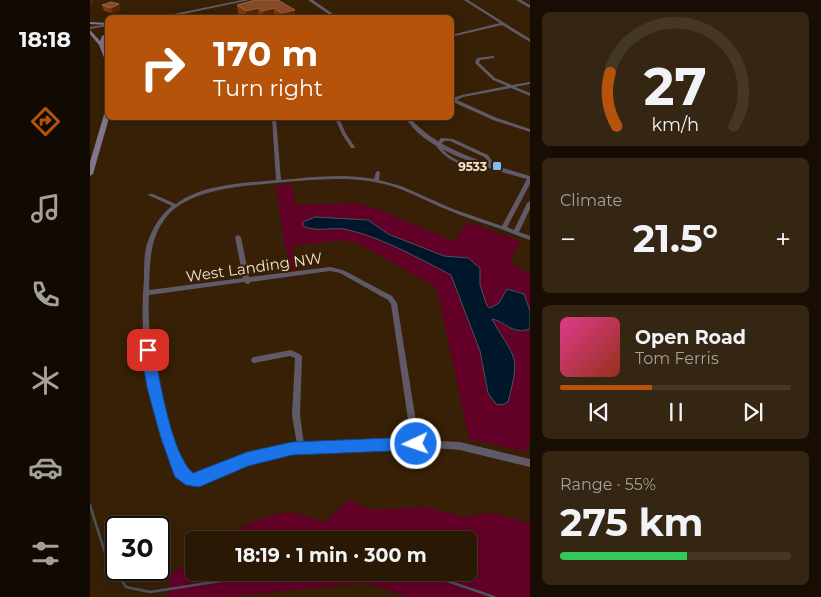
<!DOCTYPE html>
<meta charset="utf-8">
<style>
:root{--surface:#291804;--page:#352513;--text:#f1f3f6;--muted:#a5a09a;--line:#453726;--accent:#b45309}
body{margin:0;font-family:Montserrat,sans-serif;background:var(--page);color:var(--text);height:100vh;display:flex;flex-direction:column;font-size:19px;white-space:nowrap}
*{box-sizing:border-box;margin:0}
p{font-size:16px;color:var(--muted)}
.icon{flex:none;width:28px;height:28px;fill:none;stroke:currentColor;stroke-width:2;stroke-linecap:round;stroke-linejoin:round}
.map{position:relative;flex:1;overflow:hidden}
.details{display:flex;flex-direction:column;gap:12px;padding:12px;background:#170d02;width:291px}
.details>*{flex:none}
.hud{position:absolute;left:15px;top:15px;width:349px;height:105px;border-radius:8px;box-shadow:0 2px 12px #0003,0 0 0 1px var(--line);background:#b45309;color:#fff;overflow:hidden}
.speed{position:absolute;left:15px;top:516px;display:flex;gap:10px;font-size:25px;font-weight:700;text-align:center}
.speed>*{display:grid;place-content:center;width:65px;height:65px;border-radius:50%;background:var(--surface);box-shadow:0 2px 12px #0003,0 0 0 1px var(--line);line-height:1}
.speed .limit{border:2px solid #111;border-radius:8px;background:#fff;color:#111}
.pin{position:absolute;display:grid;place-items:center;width:42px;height:42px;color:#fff;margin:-21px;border-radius:10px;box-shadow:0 2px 8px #0006}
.me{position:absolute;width:55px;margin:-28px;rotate:267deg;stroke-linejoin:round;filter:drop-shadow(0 0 4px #0008)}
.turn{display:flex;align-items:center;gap:18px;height:105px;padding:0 25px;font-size:22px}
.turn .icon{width:65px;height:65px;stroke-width:2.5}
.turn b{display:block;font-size:35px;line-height:42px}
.big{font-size:38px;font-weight:700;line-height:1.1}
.details .widget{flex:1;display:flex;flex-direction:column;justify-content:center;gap:8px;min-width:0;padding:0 18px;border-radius:8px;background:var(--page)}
.details .dial{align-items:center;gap:0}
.dial svg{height:130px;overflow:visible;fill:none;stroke:var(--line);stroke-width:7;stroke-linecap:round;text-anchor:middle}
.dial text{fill:var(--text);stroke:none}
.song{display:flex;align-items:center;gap:15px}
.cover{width:60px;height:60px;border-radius:8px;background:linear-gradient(135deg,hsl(330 70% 55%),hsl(10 70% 35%))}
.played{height:5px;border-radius:2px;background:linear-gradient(90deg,var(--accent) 40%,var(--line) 40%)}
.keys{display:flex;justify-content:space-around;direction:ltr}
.heat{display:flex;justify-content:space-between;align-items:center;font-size:28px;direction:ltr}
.charge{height:8px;border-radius:4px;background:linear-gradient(90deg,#34c759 55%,var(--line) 0)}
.trip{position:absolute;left:95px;top:531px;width:292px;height:50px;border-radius:8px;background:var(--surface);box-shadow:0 2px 12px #0003,0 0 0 1px var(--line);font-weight:700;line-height:50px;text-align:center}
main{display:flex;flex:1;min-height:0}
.tab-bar{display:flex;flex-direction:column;width:90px;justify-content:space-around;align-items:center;background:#100a02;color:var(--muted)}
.tab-bar .icon{width:35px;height:35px}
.tab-bar .active{color:var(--accent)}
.tab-bar b{font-size:22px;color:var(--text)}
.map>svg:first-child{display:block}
</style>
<main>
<nav class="tab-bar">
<b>18:18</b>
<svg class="icon active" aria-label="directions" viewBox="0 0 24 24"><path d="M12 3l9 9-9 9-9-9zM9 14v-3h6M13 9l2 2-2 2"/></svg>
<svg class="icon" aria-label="music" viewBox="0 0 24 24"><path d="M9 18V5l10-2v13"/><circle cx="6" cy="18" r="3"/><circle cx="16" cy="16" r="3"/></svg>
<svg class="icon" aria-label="phone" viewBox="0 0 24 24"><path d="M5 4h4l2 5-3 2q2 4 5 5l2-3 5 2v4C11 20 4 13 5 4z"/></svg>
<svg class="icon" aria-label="climate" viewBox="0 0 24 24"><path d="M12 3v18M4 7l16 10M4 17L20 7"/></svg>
<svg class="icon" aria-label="car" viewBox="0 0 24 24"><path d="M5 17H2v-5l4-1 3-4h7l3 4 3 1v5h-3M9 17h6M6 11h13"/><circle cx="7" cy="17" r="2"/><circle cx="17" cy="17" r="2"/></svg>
<svg class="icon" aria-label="filters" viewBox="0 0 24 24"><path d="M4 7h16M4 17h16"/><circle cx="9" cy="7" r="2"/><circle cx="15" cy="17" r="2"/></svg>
</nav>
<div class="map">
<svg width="440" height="597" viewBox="0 0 440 597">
<rect width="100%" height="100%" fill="#372005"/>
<path fill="#620028" d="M202,185l4,20 62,-2 20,6 77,33 12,-20 53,19 -10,22 20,12v166l-4,11 -57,-13 -31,-147 -7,-8 -74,-41 -17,-3 -48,6 5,24 -5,1 -7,-25 -9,-60z
M258,500l23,10 54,-3 38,10 31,-4 36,11v73h-122l-41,-14 -144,14h-55l2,-23 24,-16v14h275v-32h-249c14,-11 53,-29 72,-27 11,1 23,6 33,9z"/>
<path fill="#00162a" stroke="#49545d" d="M225,217l53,3 20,14 56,22 24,2 12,10v17l7,21 3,2 9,-5 8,-14 17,5 6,17v18c-19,6 -25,-8 -38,-10 23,42 29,33 16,83l-6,3 -6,-1 -8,-11 -8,-42 -29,-76c-33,-17 -66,-36 -102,-45 -15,-4 -32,3 -46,-4v-4z"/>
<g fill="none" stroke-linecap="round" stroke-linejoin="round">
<path stroke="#49545d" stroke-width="2.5" d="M0,505l16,51 20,31 24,5 128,-20
M331,572l73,25"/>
<path fill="#605967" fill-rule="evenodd" d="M374,0h4l62,39v3l-28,-17 -51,12v-2l49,-12z
M403,56h1v2l-14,2 -1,3 16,15 17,7 18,-3v2l-15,3 15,6v3l-19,-8 -48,9 -6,3 40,18 33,11v3l-37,-12 -40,-18h-2v-4h2l9,-3 45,-9 -14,-6 -18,-17 2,-5z
M182,118h4l5,62c31,-3 62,-7 93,-1l2,-7 2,-1 2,1 -1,8 22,6 52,23 49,17 25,-47 3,-1v6l-23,43 7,3 13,-27 3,-2v8l-11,23 11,4v4c-11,-4 -21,-8 -32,-12 -17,-6 -34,-11 -50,-18 -20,-8 -39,-19 -60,-25 -37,-10 -75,-5 -113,-2 -32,3 -84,6 -107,32 -19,22 -18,48 -19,75l94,-12 -8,-41 3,-2 3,2 8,40 81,-10 13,3 49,26 5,7 22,137 41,2 70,17v8l-70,-17 -39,-3 -129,6 -44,10 -49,21c-4,0 -8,1 -11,-1 -25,-14 -41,-108 -44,-136 -2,-23 -2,-46 0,-69 0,-11 0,-24 3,-34 5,-15 13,-29 25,-38l-24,-11 1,-1h4l23,10c26,-20 69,-21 100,-24zM240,271l10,2 48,27 3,4 20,136 -107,5 -4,-30 2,-58 -1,-2 -10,-5 -37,7 -2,1 -1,2 1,2 2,1 36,-7 5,2 -3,57 5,30 -50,10 -48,21c-5,0 -7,0 -11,-3 -19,-18 -34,-101 -37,-128 -2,-17 -3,-33 -2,-50l95,-13 3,2h2l1,-2z
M245,118h4l7,16 9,13v1h-4l-9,-14z
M304,118h13l4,1c-4,2 -13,1 -17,-1z
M351,138l12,1 35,16 4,6 -1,4c-15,9 -47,-4 -55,-20zM354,141h6l34,16 4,4 -1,3c-15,4 -40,-5 -47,-19z"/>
<path fill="#605967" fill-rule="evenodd" d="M152,0h8l-85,18h-11z
M218,0h5l26,18h-5z
M426,0h5l9,5v3z
M18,24v2l-18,3v-2z
M316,118h4c30,34 77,45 120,58v4c-36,-10 -106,-28 -124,-62z"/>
<path fill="#80768d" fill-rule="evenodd" d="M0,22l18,1v2l-18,-1z
M0,30l10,11 2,-5 6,-3v4l-4,8 4,8v8l-3,-1 -6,-15 -9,-11z
M18,109v9h1l-16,56 -3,2v-14l15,-51z"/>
</g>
<path fill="#793911" d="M165,0l40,18h-20l-1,-1 -4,1h-10l-2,-1 -14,1 -6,-4 -1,-9z
M12,5l19,5 -9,3 -8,-2z"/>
<path fill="#592703" d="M0,0h3l1,2 -4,2z
M29,4l2,6 -9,3 -1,-5z
M168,8v9l-12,1v-7z
M184,8v9l-11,1v-7z
M205,10v8h-13v-5z"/>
<path fill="#864b26" stroke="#976341" d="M165,0h23l17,10 -13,3 -8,-5 -11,3 -5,-3 -12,3 -9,-6z
M21,2l8,2 -8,4 -9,-3z"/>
<path fill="#1a73e8" stroke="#114b97" d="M58,345l6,5c5,28 18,106 39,123l54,-21 45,-10 124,-5 5,2 2,5 -2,4 -5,2 -124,5 -44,11 -49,21 -13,-2 -11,-8 -2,-5 -13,-37 -13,-48 -6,-37z"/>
<rect fill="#7bbef8" stroke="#372005" stroke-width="2" x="402" y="161" width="10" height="10" rx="2.5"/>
<g text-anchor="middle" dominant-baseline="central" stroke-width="4" stroke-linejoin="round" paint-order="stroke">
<g font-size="12" font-weight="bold" fill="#f3e4d5" stroke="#372005" text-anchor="end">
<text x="397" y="166">9533</text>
</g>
<g font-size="15" fill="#f3e4d5" stroke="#372005">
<text transform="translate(164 267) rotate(-8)">West Landing NW</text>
</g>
</g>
</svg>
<div class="speed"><div class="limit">30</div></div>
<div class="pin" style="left:58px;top:350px;background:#d93025"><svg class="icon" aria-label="arrive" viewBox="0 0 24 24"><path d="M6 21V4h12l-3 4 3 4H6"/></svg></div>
<svg class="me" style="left:326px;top:444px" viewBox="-20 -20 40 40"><circle r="17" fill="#1a73e8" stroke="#fff" stroke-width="3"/><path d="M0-11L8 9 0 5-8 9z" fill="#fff"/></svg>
<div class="trip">18:19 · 1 min · 300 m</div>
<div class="hud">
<div class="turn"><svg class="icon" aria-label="right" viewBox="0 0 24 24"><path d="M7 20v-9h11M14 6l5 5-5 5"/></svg><div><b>170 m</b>Turn right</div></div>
</div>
</div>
<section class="details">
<div class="widget dial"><svg viewBox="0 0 100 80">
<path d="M14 69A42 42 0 1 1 86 69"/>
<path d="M14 69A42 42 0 0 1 10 36" stroke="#b45309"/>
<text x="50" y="56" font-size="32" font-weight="700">27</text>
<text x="50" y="72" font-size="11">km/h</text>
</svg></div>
<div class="widget"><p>Climate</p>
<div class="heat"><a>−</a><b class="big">21.5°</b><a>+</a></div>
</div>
<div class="widget">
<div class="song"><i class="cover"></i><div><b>Open Road</b><p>Tom Ferris</p></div></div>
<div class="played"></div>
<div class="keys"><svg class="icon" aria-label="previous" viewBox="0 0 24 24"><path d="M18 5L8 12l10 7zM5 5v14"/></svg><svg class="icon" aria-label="pause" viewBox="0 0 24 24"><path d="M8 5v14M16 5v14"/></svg><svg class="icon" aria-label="next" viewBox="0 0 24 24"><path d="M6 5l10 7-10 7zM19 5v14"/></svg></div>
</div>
<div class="widget"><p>Range · 55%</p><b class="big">275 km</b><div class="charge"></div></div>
</section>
</main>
